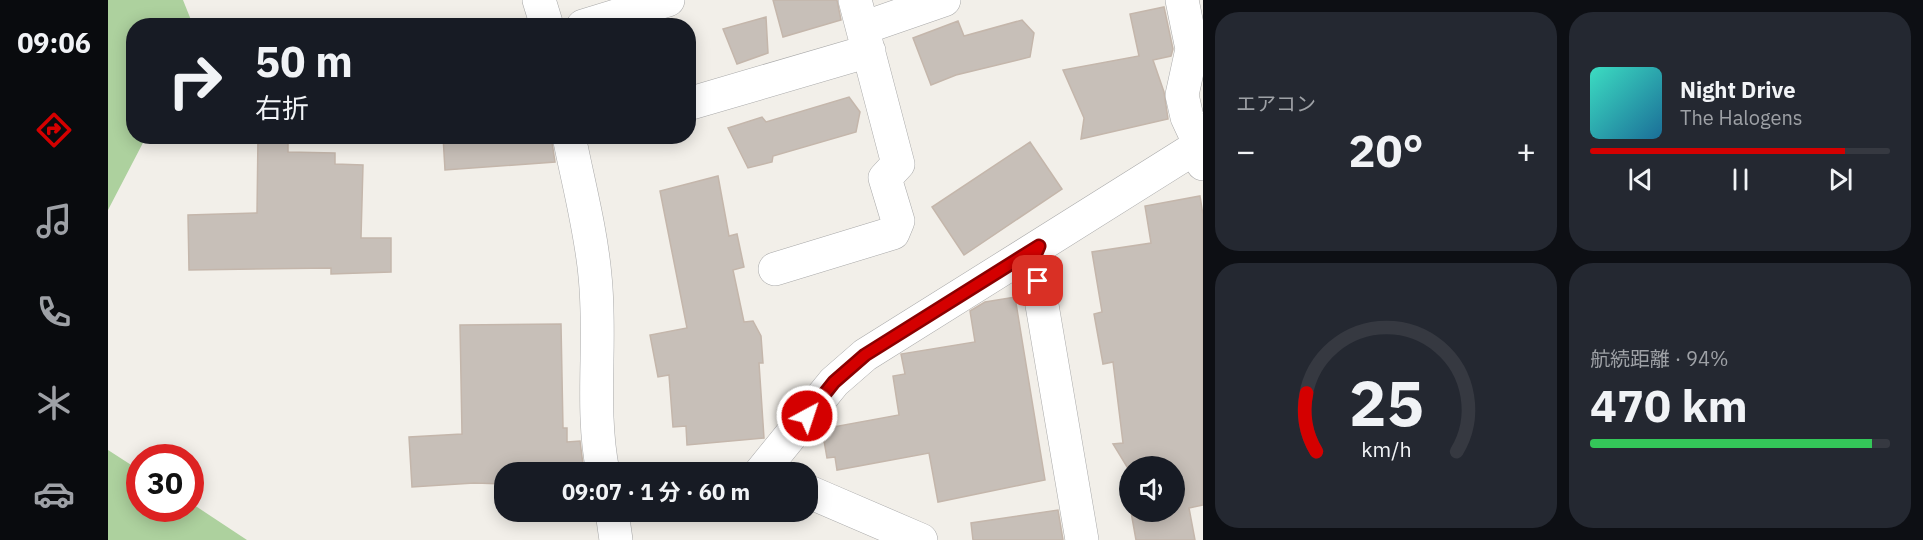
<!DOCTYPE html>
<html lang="ja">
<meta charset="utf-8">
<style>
:root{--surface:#171b24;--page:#242831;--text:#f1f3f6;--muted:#9ea1a6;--line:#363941;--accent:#d40000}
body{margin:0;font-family:"IBM Plex Sans","Noto Sans JP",sans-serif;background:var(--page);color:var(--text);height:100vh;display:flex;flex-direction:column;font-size:22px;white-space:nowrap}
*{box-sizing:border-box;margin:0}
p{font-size:20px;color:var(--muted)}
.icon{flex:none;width:33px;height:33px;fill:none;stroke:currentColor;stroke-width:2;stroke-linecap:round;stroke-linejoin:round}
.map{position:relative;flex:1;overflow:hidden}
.drawer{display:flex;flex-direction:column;gap:12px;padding:12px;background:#0d0f14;width:720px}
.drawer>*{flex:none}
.hud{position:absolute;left:18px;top:18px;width:570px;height:126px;border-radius:24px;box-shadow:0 3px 15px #0003;background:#171b24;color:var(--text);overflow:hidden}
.tools{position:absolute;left:1011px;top:456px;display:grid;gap:12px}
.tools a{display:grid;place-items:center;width:66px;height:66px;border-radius:50%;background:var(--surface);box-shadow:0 3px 15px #0003;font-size:30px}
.speed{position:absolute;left:18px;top:444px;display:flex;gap:12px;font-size:30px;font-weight:700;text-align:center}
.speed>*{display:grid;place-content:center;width:78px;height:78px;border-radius:50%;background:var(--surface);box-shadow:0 3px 15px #0003;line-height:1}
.speed .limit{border:9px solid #d22;background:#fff;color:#111}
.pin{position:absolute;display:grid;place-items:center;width:51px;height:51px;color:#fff;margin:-26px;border-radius:12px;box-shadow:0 3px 9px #0006}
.me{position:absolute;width:66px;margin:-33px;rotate:40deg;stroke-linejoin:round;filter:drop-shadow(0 0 4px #0008)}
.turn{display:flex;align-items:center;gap:21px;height:126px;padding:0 30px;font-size:27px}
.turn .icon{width:78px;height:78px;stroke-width:2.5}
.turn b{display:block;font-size:42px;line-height:51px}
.big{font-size:45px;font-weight:700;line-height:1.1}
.drawer .widget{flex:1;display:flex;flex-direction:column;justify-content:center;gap:9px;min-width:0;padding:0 21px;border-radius:24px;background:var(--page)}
.drawer .dial{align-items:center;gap:0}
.dial svg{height:156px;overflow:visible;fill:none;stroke:var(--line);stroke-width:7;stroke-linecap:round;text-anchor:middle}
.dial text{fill:var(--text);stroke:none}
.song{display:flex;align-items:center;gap:18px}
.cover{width:72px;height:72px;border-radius:9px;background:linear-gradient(135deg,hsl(170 70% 55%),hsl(200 70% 35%))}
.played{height:6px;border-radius:3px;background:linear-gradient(90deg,var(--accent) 85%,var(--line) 85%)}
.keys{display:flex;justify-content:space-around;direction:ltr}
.heat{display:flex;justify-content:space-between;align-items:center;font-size:33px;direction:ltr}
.charge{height:9px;border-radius:4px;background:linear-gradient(90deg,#34c759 94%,var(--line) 0)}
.drawer .tiles{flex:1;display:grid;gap:12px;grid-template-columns:repeat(2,1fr)}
.trip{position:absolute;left:386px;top:462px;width:324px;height:60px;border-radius:24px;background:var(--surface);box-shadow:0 3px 15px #0003;font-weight:700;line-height:60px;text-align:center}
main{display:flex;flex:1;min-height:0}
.tabs{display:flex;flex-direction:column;width:108px;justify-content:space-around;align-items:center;background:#090b0e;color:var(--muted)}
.tabs .icon{width:42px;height:42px}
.tabs .active{color:var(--accent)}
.tabs b{font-size:27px;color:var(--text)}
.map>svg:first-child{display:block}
</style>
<main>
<nav class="tabs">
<b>09:06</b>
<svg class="icon active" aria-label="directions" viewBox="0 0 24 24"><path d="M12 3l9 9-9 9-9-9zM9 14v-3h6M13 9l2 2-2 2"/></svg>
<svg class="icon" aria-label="music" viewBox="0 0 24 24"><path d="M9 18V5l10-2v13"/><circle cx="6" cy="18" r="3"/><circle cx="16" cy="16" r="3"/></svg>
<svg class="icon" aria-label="phone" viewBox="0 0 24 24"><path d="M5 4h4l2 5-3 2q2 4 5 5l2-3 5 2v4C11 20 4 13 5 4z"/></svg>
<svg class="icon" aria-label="climate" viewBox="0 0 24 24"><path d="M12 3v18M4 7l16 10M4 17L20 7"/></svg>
<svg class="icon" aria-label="car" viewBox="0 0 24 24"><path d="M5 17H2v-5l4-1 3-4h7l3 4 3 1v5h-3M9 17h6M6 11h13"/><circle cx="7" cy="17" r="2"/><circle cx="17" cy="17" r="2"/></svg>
</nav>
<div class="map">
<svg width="1095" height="540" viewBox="0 0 1095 540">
<rect width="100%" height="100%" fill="#f2efe9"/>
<path fill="#add19e" d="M0,0h75l10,25 -59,1v110l12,1 -38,73z
M0,450l31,20 1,38h50l1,-5 56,37h-139z"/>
<path fill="#c7bfb8" stroke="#c4b6ab" stroke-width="1.5" d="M665,0h64l4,20 -58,17z
M1056,7l9,42 -2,7 -18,4 11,32 4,27 -87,20 3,-21 -21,-48 76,-14 -9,-42z
M658,17l2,36 -31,11 -14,-35z
M914,20l12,13 -4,24 -74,18 -25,10 -18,-47 45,-17 6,15z
M741,97l11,15 -4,20 -83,24 -1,6 -24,6 -20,-40 34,-11 4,5z
M150,136h30v16l47,1v11l28,1 -2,73h30v34l-60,2v-6l-142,2 -1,-55 69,-2z
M335,136h108l4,26 -110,8z
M922,142l32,47 -98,66 -32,-48z
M610,176l11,60 8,-2 7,33 -11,3 11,52 9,-1 8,15 2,27h-4l5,75 -77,7 -1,-19 -13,1 -4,-52 -11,2 -8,-42 37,-7 -27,-137z
M1092,196l3,19v290l-14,3 6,32h-59l-5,-28h43v-46h-44v40l-4,-19 3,-17 -16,-26 10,-1 -10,-81 -10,2 -9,-50 8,-2 -10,-60 59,-9 -6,-37z
M907,297l30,183 -107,22 -9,-49 -92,17 -2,-13 -8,1 -5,-29 77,-14 -6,-39 12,-2 -4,-20 74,-12 -5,-31 15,-9z
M453,324l2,104h4v14l13,-1 4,31h-80v12l-30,-1 -62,4 -3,-50 53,-3 -2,-109z
M950,510l5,30h-90l-2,-17z"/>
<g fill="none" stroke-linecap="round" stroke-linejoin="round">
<g stroke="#a9a9a9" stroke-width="34">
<path id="street" d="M431,0l8,26
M1074,0l10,49 -10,46 5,22 13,28 3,19
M475,26l85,-26
M755,28l81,-28
M580,104l181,-53
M461,136c9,46 22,94 26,140 7,66 -5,131 8,196
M667,269l118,-36 5,-12 -13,-43 13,-14 -43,-164
M653,472l73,-90 31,-27 174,-109
M699,491l114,49
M504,512l4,28
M974,540l-48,-282 5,-12 164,-103"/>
</g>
<use href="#street" stroke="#fff" stroke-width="33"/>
</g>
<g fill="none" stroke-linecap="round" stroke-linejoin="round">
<g stroke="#8a0000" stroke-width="15">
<path id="route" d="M699,416l27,-34 31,-27 174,-109 -5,12 4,23"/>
</g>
<use href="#route" stroke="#d40000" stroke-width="10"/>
</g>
</svg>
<div class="tools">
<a><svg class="icon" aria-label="sound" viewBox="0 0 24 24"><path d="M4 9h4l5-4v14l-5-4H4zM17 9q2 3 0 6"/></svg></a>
</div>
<div class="speed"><div class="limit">30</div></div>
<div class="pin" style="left:930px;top:281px;background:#d93025"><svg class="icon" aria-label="arrive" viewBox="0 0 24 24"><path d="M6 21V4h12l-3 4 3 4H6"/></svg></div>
<svg class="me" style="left:699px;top:416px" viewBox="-20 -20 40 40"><circle r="17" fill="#d40000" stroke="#fff" stroke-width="3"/><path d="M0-11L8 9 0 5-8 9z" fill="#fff"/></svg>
<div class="trip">09:07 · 1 分 · 60 m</div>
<div class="hud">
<div class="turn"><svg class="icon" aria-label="right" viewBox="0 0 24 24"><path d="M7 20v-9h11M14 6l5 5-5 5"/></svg><div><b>50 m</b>右折</div></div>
</div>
</div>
<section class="drawer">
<div class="tiles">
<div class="widget"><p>エアコン</p>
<div class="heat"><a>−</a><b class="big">20°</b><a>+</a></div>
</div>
<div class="widget">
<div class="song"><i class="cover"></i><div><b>Night Drive</b><p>The Halogens</p></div></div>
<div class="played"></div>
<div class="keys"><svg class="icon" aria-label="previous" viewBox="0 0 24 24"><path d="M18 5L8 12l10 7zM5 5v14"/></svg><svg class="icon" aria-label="pause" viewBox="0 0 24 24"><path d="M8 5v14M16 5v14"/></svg><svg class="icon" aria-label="next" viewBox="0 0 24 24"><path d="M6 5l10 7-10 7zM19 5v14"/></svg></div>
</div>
<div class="widget dial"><svg viewBox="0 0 100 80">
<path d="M14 69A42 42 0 1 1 86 69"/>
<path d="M14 69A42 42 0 0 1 9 39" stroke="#d40000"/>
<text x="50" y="56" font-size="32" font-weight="700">25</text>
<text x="50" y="72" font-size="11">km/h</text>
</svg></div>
<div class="widget"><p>航続距離 · 94%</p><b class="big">470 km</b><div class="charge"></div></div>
</div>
</section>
</main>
